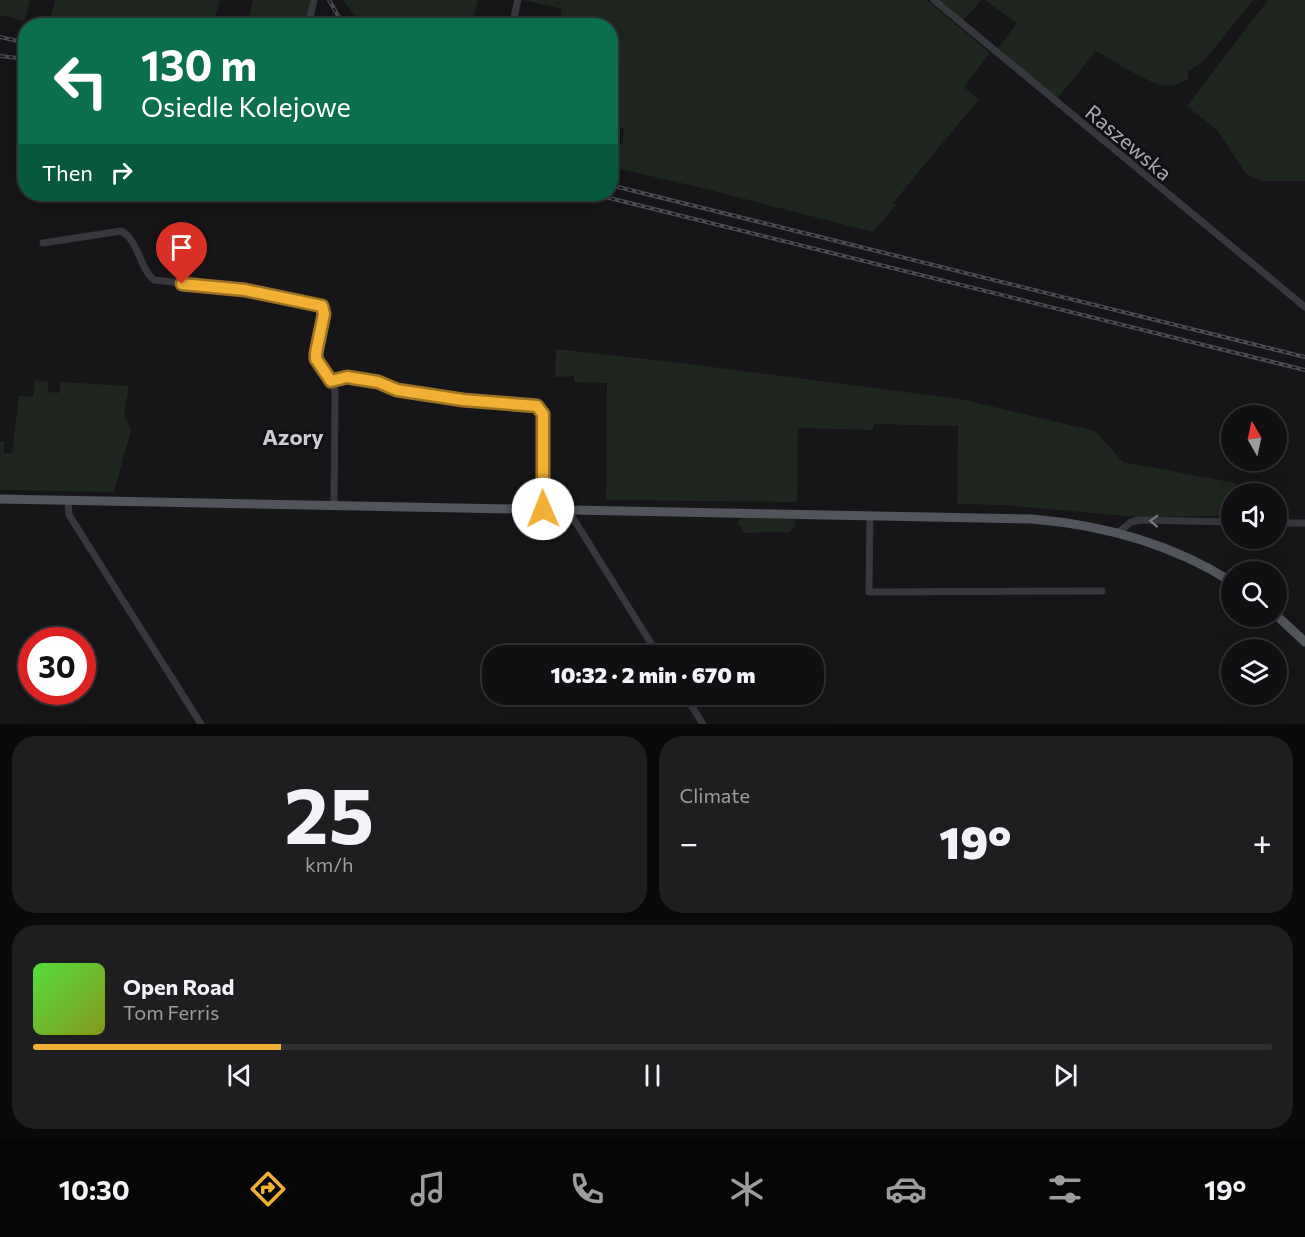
<!DOCTYPE html>
<meta charset="utf-8">
<style>
:root{--surface:#101012;--page:#1e1e20;--text:#f1f3f6;--muted:#9c9d9f;--line:#303032;--accent:#f2b134}
body{margin:0;font-family:Commissioner,sans-serif;background:var(--page);color:var(--text);height:100vh;display:flex;flex-direction:column;font-size:22px;white-space:nowrap}
*{box-sizing:border-box;margin:0}
p{font-size:20px;color:var(--muted)}
.icon{flex:none;width:33px;height:33px;fill:none;stroke:currentColor;stroke-width:2;stroke-linecap:round;stroke-linejoin:round}
.map{position:relative;height:724px;overflow:hidden}
.drawer{display:flex;flex-direction:column;gap:12px;padding:12px;background:#09090a;flex:1}
.drawer>*{flex:none}
.top-card{position:absolute;left:18px;top:18px;width:600px;height:183px;border-radius:24px;box-shadow:0 6px 24px #0002,0 0 0 2px var(--line);background:#0b6e4f;color:#fff;overflow:hidden}
.needle{width:39px;rotate:351deg}
.buttons{position:absolute;left:1221px;top:405px;display:grid;gap:12px}
.buttons a{display:grid;place-items:center;width:66px;height:66px;border-radius:50%;background:var(--surface);box-shadow:0 6px 24px #0002,0 0 0 2px var(--line);font-size:30px}
.speed{position:absolute;left:18px;top:627px;display:flex;gap:12px;font-size:30px;font-weight:700;text-align:center}
.speed>*{display:grid;place-content:center;width:78px;height:78px;border-radius:50%;background:var(--surface);box-shadow:0 6px 24px #0002,0 0 0 2px var(--line);line-height:1}
.speed .limit{border:9px solid #d22;background:#fff;color:#111}
.pin{position:absolute;display:grid;place-items:center;width:51px;height:51px;color:#fff;margin:-62px -26px;border-radius:50% 50% 50% 0;rotate:-45deg;box-shadow:0 0 6px #0007}
.pin .icon{rotate:45deg}
.me{position:absolute;width:66px;margin:-33px;rotate:359deg;stroke-linejoin:round;filter:drop-shadow(0 0 4px #0008)}
.turn{display:flex;align-items:center;gap:21px;height:126px;padding:0 24px;font-size:27px}
.turn .icon{width:78px;height:78px;stroke-width:2.5}
.turn b{display:block;font-size:42px;line-height:51px}
.then{display:flex;align-items:center;height:57px;padding:0 24px;background:#0003;gap:12px;font-size:22px}
.big{font-size:45px;font-weight:800;line-height:1.1}
.drawer .card{flex:1;display:flex;flex-direction:column;justify-content:center;gap:9px;min-width:0;padding:0 21px;border-radius:24px;background:var(--page)}
.drawer .dial{align-items:center;gap:0}
.dial b{font-size:78px;line-height:1}
.song{display:flex;align-items:center;gap:18px}
.cover{width:72px;height:72px;border-radius:9px;background:linear-gradient(135deg,hsl(110 70% 55%),hsl(70 70% 35%))}
.played{height:6px;border-radius:3px;background:linear-gradient(90deg,var(--accent) 20%,var(--line) 20%)}
.keys{display:flex;justify-content:space-around;direction:ltr}
.heat{display:flex;justify-content:space-between;align-items:center;font-size:33px;direction:ltr}
.drawer .tiles{flex:1;display:grid;gap:12px;grid-template-columns:1fr 1fr}
.card:last-child{grid-column:span 2}
.trip{position:absolute;left:482px;top:645px;width:342px;height:60px;border-radius:24px;background:var(--surface);box-shadow:0 6px 24px #0002,0 0 0 2px var(--line);font-weight:800;line-height:60px;text-align:center}
.dock{display:flex;height:96px;justify-content:space-around;align-items:center;background:#060607;color:var(--muted)}
.dock .icon{width:42px;height:42px}
.dock .current{color:var(--accent)}
.dock b{font-size:27px;color:var(--text)}
.map>svg:first-child{display:block}
</style>
<div class="map">
<svg width="1305" height="724" viewBox="0 0 1305 724">
<rect width="100%" height="100%" fill="#161618"/>
<path fill="#1e261f" d="M0,0h30l-5,21 -25,-6z
M55,0h165l-7,25 -158,1 -6,-2z
M253,0h59l-5,25 -60,1z
M343,0h135l-6,25 -106,1 -15,-15z
M523,0h404l63,53 -26,34 15,12 -86,104 4,1 -24,28 -171,-44 -86,-20 8,-39 -13,-4 -1,-99 -52,-1 4,-16z
M939,0h42l-18,21z
M985,0h268l-49,61 -16,10v7c-6,5 -14,9 -22,8 -17,-2 -54,-26 -70,-35l-40,49 -60,-49 21,-28z
M1268,0h37v181h-42l-17,-7 -29,-44 -30,-24z
M556,349l117,13 287,37 135,32 28,31 113,21 -2,10 -2,1 -3,22 -92,1 -134,-12 -46,-1 1,-78 -84,-2 -1,6 -75,-2 -1,74 -191,-2 1,-117 -33,-1v-6l-19,1z
M35,380l13,2v10l11,1 2,-11 68,4 -5,28 7,16 -17,62 -114,-2v-49h4v12h8l7,-57 14,1z
M743,518l52,1 1,6 -7,7 -44,1 -7,-9 1,-4z"/>
<g fill="none" stroke-linecap="round" stroke-linejoin="round">
<path stroke="#37383d" stroke-width="7" d="M934,0l371,307
M308,26l6,-26
M512,26l6,-26
M43,243l78,-12c18,9 18,37 33,49l91,10 77,16 2,8 -8,39c1,15 15,24 19,38l-1,115
M331,381l16,-4 31,5 19,8 66,10 74,6 5,8 1,95
M68,501l1,14 132,209
M568,510l91,146
M870,515l-1,77 233,-1
M1276,523h29
M1119,532l12,-10 9,-2 92,2
M684,694l19,30"/>
<path stroke="#53555c" stroke-width="9" d="M0,499l1032,20c71,6 139,24 200,63
M1276,615l29,27"/>
<g stroke="#4a4c52" stroke-width="4">
<path id="rail" d="M329,0l15,26
M0,37l26,6
M0,56l26,3
M610,185l695,172
M593,194l712,176"/>
</g>
<use href="#rail" stroke="#111113" stroke-width="1.5" stroke-dasharray="4.5" stroke-linecap="butt"/>
</g>
<defs><path id="oneway-chevron" d="M-2-3.5L2.5 0L-2 3.5" fill="none" stroke-width="1.6" stroke-linecap="round" stroke-linejoin="round" transform="scale(1.5)"/></defs>
<use stroke="#757881" href="#oneway-chevron" transform="translate(1154 521) rotate(-178)"/>
<g fill="none" stroke-linecap="round" stroke-linejoin="round">
<g stroke="#9d7322" stroke-width="15">
<path id="route" d="M182,284l63,6 77,16 2,8 -8,39v6l15,22 16,-4 31,5 19,8 66,10 74,6 6,8v95"/>
</g>
<use href="#route" stroke="#f2b134" stroke-width="10"/>
</g>
<g text-anchor="middle" dominant-baseline="central" stroke-width="6" stroke-linejoin="round" paint-order="stroke">
<g font-size="21" fill="#a8adb8" stroke="#111113">
<text transform="translate(1129 142) rotate(40)">Raszewska</text>
</g>
<g font-size="22" font-weight="bold" fill="#c9ccd4" stroke="#111113">
<text x="293" y="436">Azory</text>
</g>
</g>
</svg>
<div class="buttons">
<a><svg class="needle" viewBox="-14 -14 28 28"><path d="M0-13l5 13h-10z" fill="#e53935"/><path d="M0 13l5-13h-10z" fill="#9c9d9f"/></svg></a>
<a><svg class="icon" aria-label="sound" viewBox="0 0 24 24"><path d="M4 9h4l5-4v14l-5-4H4zM17 9q2 3 0 6"/></svg></a>
<a><svg class="icon" aria-label="search" viewBox="0 0 24 24"><circle cx="10" cy="10" r="6"/><path d="M15 15l6 6"/></svg></a>
<a><svg class="icon" aria-label="layers" viewBox="0 0 24 24"><path d="M12 4l9 5-9 5-9-5zM3 14l9 5 9-5"/></svg></a>
</div>
<div class="speed"><div class="limit">30</div></div>
<div class="pin" style="left:182px;top:284px;background:#d93025"><svg class="icon" aria-label="arrive" viewBox="0 0 24 24"><path d="M6 21V4h12l-3 4 3 4H6"/></svg></div>
<svg class="me" style="left:543px;top:509px" viewBox="-20 -20 40 40"><circle r="19" fill="#fff"/><path d="M0-13L10 11 0 6-10 11z" fill="#f2b134"/></svg>
<div class="trip">10:32 · 2 min · 670 m</div>
<div class="top-card">
<div class="turn"><svg class="icon" aria-label="left" viewBox="0 0 24 24"><path d="M17 20v-9H6M10 6l-5 5 5 5"/></svg><div><b>130 m</b>Osiedle Kolejowe</div></div>
<div class="then">Then<svg class="icon" aria-label="right" viewBox="0 0 24 24"><path d="M7 20v-9h11M14 6l5 5-5 5"/></svg></div>
</div>
</div>
<section class="drawer">
<div class="tiles">
<div class="card dial"><b>25</b><p>km/h</p></div>
<div class="card"><p>Climate</p>
<div class="heat"><a>−</a><b class="big">19°</b><a>+</a></div>
</div>
<div class="card">
<div class="song"><i class="cover"></i><div><b>Open Road</b><p>Tom Ferris</p></div></div>
<div class="played"></div>
<div class="keys"><svg class="icon" aria-label="previous" viewBox="0 0 24 24"><path d="M18 5L8 12l10 7zM5 5v14"/></svg><svg class="icon" aria-label="pause" viewBox="0 0 24 24"><path d="M8 5v14M16 5v14"/></svg><svg class="icon" aria-label="next" viewBox="0 0 24 24"><path d="M6 5l10 7-10 7zM19 5v14"/></svg></div>
</div>
</div>
</section>
<nav class="dock">
<b>10:30</b>
<svg class="icon current" aria-label="directions" viewBox="0 0 24 24"><path d="M12 3l9 9-9 9-9-9zM9 14v-3h6M13 9l2 2-2 2"/></svg>
<svg class="icon" aria-label="music" viewBox="0 0 24 24"><path d="M9 18V5l10-2v13"/><circle cx="6" cy="18" r="3"/><circle cx="16" cy="16" r="3"/></svg>
<svg class="icon" aria-label="phone" viewBox="0 0 24 24"><path d="M5 4h4l2 5-3 2q2 4 5 5l2-3 5 2v4C11 20 4 13 5 4z"/></svg>
<svg class="icon" aria-label="climate" viewBox="0 0 24 24"><path d="M12 3v18M4 7l16 10M4 17L20 7"/></svg>
<svg class="icon" aria-label="car" viewBox="0 0 24 24"><path d="M5 17H2v-5l4-1 3-4h7l3 4 3 1v5h-3M9 17h6M6 11h13"/><circle cx="7" cy="17" r="2"/><circle cx="17" cy="17" r="2"/></svg>
<svg class="icon" aria-label="filters" viewBox="0 0 24 24"><path d="M4 7h16M4 17h16"/><circle cx="9" cy="7" r="2"/><circle cx="15" cy="17" r="2"/></svg>
<b>19°</b>
</nav>
